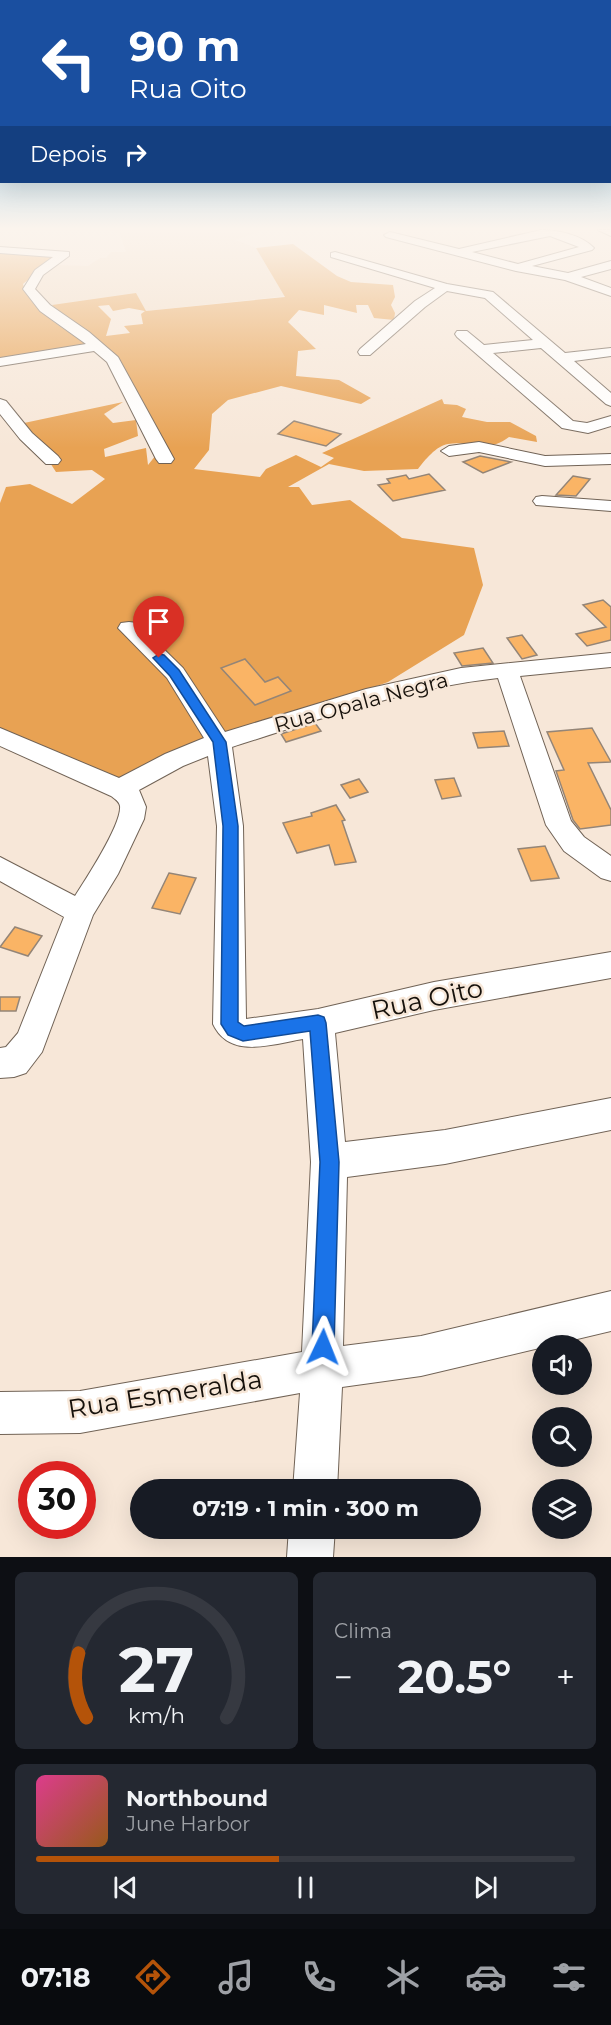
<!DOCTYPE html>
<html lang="pt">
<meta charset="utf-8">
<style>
:root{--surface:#171b24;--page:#242831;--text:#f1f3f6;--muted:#9ea1a6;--line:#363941;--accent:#b45309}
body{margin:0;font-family:Montserrat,sans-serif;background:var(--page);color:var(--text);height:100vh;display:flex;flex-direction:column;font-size:22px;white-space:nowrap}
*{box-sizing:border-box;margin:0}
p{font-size:20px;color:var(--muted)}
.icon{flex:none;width:33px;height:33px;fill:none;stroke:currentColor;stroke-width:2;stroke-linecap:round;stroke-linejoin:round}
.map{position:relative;height:1557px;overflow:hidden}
.panel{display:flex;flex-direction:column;gap:15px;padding:15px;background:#0d0f14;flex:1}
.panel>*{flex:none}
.guide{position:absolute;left:0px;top:0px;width:612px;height:183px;box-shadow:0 6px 24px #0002;background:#1a4fa0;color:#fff;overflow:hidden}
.controls{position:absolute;left:532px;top:1335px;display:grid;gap:12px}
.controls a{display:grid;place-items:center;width:60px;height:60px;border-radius:50%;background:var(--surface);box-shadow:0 6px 24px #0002;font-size:30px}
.speed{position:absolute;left:18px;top:1461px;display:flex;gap:12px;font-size:30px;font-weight:700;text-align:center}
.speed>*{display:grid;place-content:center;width:78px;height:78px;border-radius:50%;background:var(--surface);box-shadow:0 6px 24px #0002;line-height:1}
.speed .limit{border:9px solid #d22;background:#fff;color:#111}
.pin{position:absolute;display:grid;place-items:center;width:51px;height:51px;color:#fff;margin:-62px -26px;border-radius:50% 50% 50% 0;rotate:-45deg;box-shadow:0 0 6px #0007}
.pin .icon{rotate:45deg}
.me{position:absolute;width:66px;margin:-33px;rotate:2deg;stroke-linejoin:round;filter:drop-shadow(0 0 4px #0008)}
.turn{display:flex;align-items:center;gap:21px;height:126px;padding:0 30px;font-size:27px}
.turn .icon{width:78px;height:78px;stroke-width:2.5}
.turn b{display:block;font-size:42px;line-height:51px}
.then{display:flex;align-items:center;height:57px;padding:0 30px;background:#0003;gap:12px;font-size:22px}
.big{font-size:45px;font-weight:700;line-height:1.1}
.panel .widget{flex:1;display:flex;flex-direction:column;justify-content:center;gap:9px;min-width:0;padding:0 21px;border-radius:9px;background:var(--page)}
.panel .dial{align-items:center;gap:0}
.dial svg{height:156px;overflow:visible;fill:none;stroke:var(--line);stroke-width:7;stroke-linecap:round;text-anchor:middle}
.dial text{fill:var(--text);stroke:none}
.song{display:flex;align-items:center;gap:18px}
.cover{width:72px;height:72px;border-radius:9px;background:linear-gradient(135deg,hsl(330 70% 55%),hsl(30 70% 35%))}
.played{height:6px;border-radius:3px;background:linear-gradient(90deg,var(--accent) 45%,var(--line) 45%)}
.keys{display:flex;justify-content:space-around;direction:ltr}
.heat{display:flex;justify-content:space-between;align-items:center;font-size:33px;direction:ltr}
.panel .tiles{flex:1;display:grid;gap:15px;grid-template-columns:1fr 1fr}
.widget:last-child{grid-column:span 2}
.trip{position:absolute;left:130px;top:1479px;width:351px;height:60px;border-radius:30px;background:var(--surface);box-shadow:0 6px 24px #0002;font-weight:700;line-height:60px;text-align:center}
.tabs{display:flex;height:96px;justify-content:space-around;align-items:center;background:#090b0e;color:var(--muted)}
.tabs .icon{width:42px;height:42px}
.tabs .selected{color:var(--accent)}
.tabs b{font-size:27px;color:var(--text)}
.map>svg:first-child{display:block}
</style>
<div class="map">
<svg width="611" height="1557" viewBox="0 0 611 1557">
<rect width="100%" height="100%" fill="#f7e7d8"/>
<path fill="#f2ddc7" d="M111,230h152l-28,10 21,8 15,16 15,32 -140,15 -12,-17 -82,15 -16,-16v-7l4,-8 17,-13 31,1 12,-8h6l5,-6h15l-6,-18z"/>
<path fill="#e8a253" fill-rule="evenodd" d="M293,244l44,32 14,6 42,3 2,12 -4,8 4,8 -1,7 -20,-2 -6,-13h-12l1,8 -33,-8v10l-25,-5 -11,12 28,27 -18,2 -2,25 43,4 32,18 -10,6 -80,-18 -53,14 -16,14 -3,36 -15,19 66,8 6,-8 30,-14 25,12 13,-9 -12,-5 120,-54 2,5 13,1 9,4 -4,8 25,5h23l26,14 1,6 -28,-5c-22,17 -38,3 -61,7 -12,2 -23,16 -30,25l-54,2 -35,-7 -41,23h11l13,18 38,-5 52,38 72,10 9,37 -19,50 -76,47 -268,97 -120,-40v-236l6,-16 24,-3 42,20 33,-25 -13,-9 -36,2 -13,-20 -17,-16 -2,-13 99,-21 -19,12 9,9 23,-3 2,16 -34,13 1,8 41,-9 2,17 16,-20 -40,-64 -38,-44 -34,-32 84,-12 10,18 139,-14 -29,-49zM109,305l4,6 16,-3 16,3 -4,3 2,10 -19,2 6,7 -24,3 5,-17 -13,-13z
M0,252l58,2 -35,30c7,27 43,45 64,61l-87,15z"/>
<path fill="#fab465" stroke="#948577" stroke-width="1.5" d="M294,421l47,13 -15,12 -48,-12z
M480,456l31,6 -28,11 -20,-11z
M429,474l16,16 -52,11 -15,-16 12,-2 -3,-4 19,-4 3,4z
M573,476l17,3 -14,17 -20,-1z
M603,600l8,7v33l-24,6 -11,-12 30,-7 -23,-22z
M522,635l15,20 -15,4 -15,-21z
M483,648l10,15 -31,3 -8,-13z
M245,659l20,23 13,-5 13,14 -36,14 -34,-37z
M315,723l6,8 -35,11 -5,-8z
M592,728l19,34 -23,1 23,47v15l-31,4 -7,-9 -17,-49 8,-1 -17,-38z
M504,731l5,15 -31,2 -5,-15z
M454,778l7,18 -19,3 -7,-19z
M359,779l9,13 -18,6 -9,-13z
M336,805l9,15 -3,1 14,41 -21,3 -6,-20 -32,8 -14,-30 29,-7 -1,-3z
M545,846l14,32 -28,3 -13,-32z
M169,873l27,5 -16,36 -28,-6z
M15,927l27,9 -14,20 -28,-9z
M0,997h20l-4,14h-16z"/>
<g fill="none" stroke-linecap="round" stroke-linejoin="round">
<g stroke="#716356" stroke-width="2">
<path id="minor" d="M541,230c17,0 41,5 53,18l-2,2 -60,16 36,7 43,-12v8l-30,8 30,11v8l-46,-16 -49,-9 -130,-34 -2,-2 6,-3 69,17zM550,236l29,11 -61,17 -46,-12z
M598,230h13v6z
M0,247l69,5v4l-26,19 -8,14 15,16 39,27 29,25 56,102 -3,4h-12l-3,-4 -49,-97 -13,-11 -94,15v-8l86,-14 -46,-33 -17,-22 12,-19 18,-13 -53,-4z
M335,252l112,32 46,8 72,61 46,-5v8l-37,5 37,32v13l-5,-2 -65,-56 -48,5 80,68 14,2 24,-7v10l-23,7 -26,-5 -105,-91 -2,-3 2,-3h10l17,14 49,-5 -48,-42 -38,-7 -22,16 -55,48h-10l-2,-3 2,-3 55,-48 20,-13 -104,-31v-4z
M0,399l6,2 26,32 26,23 3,4 -3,4h-12l-26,-25 -20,-25z
M479,442l66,14 66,-2v10l-66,2 -66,-14 -30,4 -8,-5 8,-5z
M542,496l69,5v10l-75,-6 -3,-4 3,-4z
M129,622l8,1 46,45 42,64 141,-43 95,-21 150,-15v14l-91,9 51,145 13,16 27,19v25l-10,-3 -37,-27 -18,-26 -48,-147c-91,10 -178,41 -266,69l11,79 3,193 72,-10 116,-27 177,-30v26l-177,32 -99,23 10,109 100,-12 166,-32v32l-166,34 -98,13 -4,169 78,-10 190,-45v40l-190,45 -79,11 -5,103h-44l7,-97 -220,40 -80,1v-42l80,-1 222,-39 9,-190 -8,-123c-31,5 -73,21 -90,-15l4,-198 -9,-70 -25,10 -44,24 7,17 -2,12 -26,55 -25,41 -51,137 -16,21 -12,4 -14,1v-30l6,-1 12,-14 46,-116 -64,-36v-24l75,39c11,-17 47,-72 45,-90 -1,-5 -5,-7 -9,-10l-111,-50v-18l119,50 46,-24 39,-16 -37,-60 -49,-50 3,-5z
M289,1528h46l-2,29h-46z"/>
</g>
<use href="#minor" fill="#fff" fill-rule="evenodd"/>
</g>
<linearGradient id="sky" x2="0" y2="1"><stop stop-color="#5db3e4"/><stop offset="0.51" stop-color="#fbf4ed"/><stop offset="1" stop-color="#fbf4ed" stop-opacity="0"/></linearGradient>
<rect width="611" height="448" fill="url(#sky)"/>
<path fill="#1a73e8" stroke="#114b97" stroke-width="1.5" d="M159,654l5,1 15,15 47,72 12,84v196l6,4 74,-11 6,2 2,6 13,139 -5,185 -4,7 -7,3 -8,-3 -3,-7 8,-185 -10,-131 -67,10 -15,-6 -7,-11 2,-198 -10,-84 -43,-66 -17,-18z"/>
<g text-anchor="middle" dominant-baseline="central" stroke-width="5" stroke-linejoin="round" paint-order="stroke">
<g font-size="21" fill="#16110b" stroke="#f7e7d8">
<text transform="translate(361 702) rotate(-15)">Rua Opala Negra</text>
</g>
<g font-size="26" fill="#16110b" stroke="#f7e7d8">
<text transform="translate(427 999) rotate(-12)">Rua Oito</text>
<text transform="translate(165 1394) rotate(-9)">Rua Esmeralda</text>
</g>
</g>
</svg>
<div class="controls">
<a><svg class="icon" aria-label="sound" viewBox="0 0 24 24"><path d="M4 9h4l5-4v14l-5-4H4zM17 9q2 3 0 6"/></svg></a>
<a><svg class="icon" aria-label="search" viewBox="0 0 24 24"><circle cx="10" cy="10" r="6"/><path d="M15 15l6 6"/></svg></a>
<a><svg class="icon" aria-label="layers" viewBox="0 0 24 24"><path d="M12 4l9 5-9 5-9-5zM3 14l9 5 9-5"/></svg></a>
</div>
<div class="speed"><div class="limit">30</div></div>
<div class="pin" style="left:159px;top:658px;background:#d93025"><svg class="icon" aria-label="arrive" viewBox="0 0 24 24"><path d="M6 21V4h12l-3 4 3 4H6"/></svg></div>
<svg class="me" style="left:323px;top:1347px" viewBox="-20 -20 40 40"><path d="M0-17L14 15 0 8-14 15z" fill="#1a73e8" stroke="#fff" stroke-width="4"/></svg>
<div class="trip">07:19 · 1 min · 300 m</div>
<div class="guide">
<div class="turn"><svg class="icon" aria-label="left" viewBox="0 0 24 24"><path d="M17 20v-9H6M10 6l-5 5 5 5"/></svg><div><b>90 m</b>Rua Oito</div></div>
<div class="then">Depois<svg class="icon" aria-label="right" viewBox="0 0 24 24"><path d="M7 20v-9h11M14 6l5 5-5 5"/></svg></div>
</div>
</div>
<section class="panel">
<div class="tiles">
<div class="widget dial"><svg viewBox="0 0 100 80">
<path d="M14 69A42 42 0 1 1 86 69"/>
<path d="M14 69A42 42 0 0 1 10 36" stroke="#b45309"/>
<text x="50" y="56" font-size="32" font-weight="700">27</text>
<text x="50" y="72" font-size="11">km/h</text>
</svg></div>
<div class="widget"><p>Clima</p>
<div class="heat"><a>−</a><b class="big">20.5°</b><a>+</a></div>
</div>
<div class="widget">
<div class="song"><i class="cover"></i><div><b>Northbound</b><p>June Harbor</p></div></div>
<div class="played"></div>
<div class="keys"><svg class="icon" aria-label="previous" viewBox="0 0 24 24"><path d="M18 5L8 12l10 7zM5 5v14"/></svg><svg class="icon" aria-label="pause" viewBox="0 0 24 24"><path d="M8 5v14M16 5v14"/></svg><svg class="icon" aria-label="next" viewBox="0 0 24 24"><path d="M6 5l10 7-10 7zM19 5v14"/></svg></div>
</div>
</div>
</section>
<nav class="tabs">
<b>07:18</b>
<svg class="icon selected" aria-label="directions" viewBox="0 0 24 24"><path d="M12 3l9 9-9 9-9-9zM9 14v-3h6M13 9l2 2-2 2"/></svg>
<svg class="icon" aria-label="music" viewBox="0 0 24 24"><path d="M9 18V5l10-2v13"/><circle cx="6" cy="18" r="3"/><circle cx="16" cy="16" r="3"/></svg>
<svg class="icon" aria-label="phone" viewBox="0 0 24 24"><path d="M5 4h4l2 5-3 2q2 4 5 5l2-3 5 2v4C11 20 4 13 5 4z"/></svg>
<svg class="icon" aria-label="climate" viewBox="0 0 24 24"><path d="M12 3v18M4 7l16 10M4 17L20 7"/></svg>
<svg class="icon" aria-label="car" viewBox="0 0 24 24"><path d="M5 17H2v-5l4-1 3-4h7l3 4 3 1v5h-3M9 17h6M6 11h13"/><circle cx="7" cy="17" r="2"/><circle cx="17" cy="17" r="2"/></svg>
<svg class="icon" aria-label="filters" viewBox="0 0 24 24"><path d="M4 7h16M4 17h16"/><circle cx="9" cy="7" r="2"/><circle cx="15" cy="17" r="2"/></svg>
</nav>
